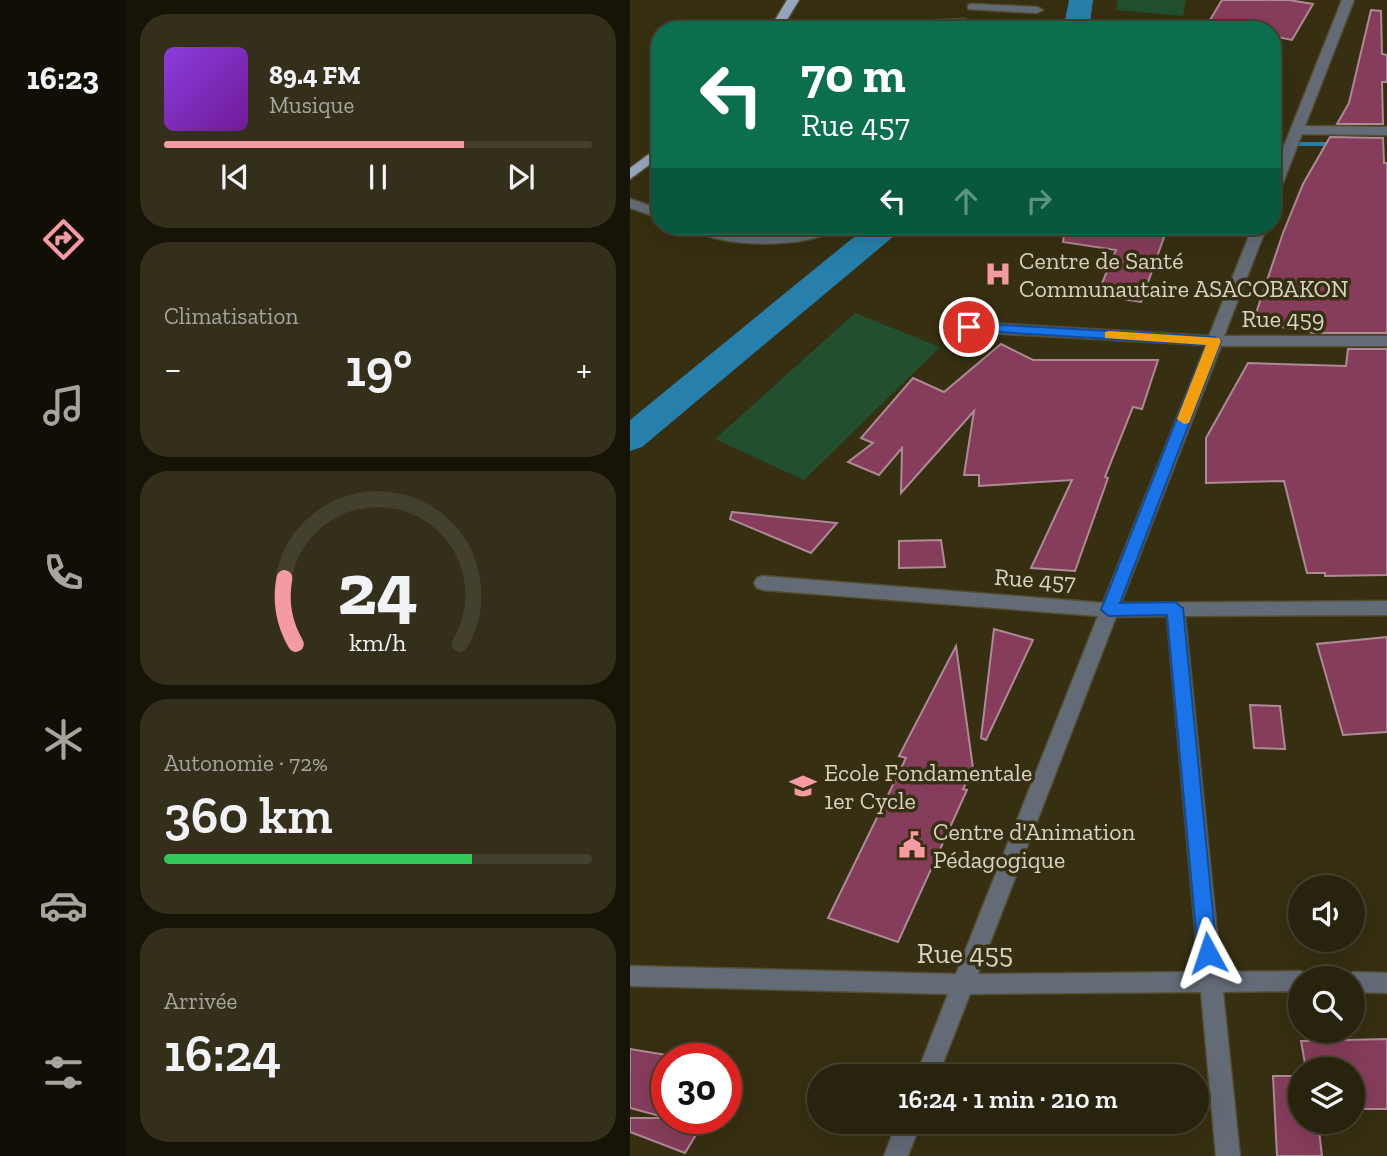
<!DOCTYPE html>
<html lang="fr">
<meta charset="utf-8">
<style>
:root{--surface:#28230d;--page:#342f1b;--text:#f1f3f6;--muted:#a5a49d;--line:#44402e;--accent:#f49aa0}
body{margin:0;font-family:"Zilla Slab",serif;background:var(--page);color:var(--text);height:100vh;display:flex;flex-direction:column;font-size:26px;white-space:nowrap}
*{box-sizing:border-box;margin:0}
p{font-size:23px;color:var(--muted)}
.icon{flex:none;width:38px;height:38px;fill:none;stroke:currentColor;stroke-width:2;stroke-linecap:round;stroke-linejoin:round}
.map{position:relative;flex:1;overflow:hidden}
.drawer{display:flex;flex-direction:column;gap:14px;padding:14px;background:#161307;width:504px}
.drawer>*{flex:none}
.hud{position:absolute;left:21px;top:21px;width:630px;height:214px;border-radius:28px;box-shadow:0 7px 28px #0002,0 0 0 2px var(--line);background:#0b6e4f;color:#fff;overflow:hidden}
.buttons{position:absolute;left:658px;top:875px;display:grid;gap:14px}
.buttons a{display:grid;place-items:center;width:77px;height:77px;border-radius:50%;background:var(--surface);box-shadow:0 7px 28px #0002,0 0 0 2px var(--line);font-size:35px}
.speed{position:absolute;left:21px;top:1043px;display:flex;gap:14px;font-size:35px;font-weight:700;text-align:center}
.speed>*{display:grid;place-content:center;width:91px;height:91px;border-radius:50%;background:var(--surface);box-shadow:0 7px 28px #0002,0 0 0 2px var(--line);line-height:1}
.speed .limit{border:10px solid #d22;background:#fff;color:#111}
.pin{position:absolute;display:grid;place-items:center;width:60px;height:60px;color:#fff;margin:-30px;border:4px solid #fff;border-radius:50%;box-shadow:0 2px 7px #0007}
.me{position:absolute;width:77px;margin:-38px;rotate:355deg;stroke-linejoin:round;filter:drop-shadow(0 0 5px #0008)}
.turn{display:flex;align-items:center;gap:24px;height:147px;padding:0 35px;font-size:32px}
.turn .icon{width:91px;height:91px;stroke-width:2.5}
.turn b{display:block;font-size:49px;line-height:60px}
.lanes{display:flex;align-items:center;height:66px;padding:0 35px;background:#0003;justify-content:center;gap:35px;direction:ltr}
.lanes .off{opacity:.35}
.big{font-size:52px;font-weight:600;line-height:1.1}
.drawer .widget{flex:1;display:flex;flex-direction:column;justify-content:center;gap:10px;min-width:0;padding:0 24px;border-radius:28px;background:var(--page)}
.drawer .dial{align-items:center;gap:0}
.dial svg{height:182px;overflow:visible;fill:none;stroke:var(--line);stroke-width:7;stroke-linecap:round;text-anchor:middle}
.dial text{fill:var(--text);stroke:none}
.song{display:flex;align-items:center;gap:21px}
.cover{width:84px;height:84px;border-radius:10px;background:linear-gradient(135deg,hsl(270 70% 55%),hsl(280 70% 35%))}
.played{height:7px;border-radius:4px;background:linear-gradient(90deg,var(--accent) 70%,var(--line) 70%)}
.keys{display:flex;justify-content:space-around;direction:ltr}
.heat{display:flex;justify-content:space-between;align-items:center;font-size:38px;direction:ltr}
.charge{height:10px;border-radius:5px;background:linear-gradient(90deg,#34c759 72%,var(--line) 0)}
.trip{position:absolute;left:177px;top:1064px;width:402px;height:70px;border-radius:35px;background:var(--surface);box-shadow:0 7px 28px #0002,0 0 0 2px var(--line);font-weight:600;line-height:70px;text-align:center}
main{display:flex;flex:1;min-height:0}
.tabs{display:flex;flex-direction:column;width:126px;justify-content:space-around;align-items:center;background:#100e05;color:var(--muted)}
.tabs .icon{width:49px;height:49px}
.tabs .on{color:var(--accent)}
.tabs b{font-size:32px;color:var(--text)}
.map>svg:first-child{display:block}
</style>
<main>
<nav class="tabs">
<b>16:23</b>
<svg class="icon on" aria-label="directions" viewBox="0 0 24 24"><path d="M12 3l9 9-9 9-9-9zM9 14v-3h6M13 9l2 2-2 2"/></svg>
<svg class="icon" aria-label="music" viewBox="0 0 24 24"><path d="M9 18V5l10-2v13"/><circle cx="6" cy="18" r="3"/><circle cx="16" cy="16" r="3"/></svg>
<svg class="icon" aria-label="phone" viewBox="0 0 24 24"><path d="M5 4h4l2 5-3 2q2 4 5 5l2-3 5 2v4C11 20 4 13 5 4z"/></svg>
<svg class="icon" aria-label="climate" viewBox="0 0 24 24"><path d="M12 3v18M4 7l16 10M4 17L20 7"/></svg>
<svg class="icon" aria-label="car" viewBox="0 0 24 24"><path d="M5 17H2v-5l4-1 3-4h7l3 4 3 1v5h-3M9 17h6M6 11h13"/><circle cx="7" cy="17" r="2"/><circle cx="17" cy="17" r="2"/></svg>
<svg class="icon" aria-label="filters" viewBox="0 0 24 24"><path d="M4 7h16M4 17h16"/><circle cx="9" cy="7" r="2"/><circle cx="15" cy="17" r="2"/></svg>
</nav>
<section class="drawer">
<div class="widget">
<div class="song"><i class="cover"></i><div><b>89.4 FM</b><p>Musique</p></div></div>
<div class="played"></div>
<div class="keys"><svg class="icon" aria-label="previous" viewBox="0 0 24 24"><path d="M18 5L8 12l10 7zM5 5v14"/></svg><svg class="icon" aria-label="pause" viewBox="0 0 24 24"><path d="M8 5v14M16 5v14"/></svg><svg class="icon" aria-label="next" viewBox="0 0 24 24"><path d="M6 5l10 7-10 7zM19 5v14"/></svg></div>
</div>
<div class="widget"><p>Climatisation</p>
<div class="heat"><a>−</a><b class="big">19°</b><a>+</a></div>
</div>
<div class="widget dial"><svg viewBox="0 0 100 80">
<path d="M14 69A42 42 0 1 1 86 69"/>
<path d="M14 69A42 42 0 0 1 9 40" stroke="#f49aa0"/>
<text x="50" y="56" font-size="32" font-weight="700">24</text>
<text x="50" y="72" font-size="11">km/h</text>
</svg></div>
<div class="widget"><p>Autonomie · 72%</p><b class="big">360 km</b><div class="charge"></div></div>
<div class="widget"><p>Arrivée</p><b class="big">16:24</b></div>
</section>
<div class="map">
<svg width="757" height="1156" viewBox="0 0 757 1156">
<rect width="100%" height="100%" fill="#362f11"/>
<path fill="#224f2f" d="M488,0h68l-3,16 -67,-6z
M225,313l85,34 -136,133 -89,-41z"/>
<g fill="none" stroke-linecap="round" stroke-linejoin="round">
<path fill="#2680ab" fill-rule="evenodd" d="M667,142h42l4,2 -4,2h-42z"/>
<path fill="#2680ab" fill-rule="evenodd" d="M439,0h24l-4,30h-26z
M241,226h35l-264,221 -12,4v-31l219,-179z"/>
</g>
<path fill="#863d5b" stroke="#ad8a96" stroke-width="2" d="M592,0h67l24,4 -21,36 -20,-4v-6h-68z
M741,10l10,1 1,43 5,1v27h-5l1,42h-46l12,-21z
M700,137l53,1 1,25h3v170h-73l-61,-11 30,-89 20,-49z
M435,226h103l-27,76 -44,-7 19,-45 -53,-8z
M371,344l32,16h125l-16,49 -9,-2 -28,70 3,1 -33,93 -44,-3 41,-88 -93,6v-11h-15l10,-64 -73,82 1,-45 -23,27 -31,-13 25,-19 -12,-5 52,-60 31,14z
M718,349h39v226l-62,1v-3h-18l-23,-92 -78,2v-45l42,-75 98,3z
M102,512l105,11 -26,30 -81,-34z
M311,540l4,27 -46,1v-27z
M364,629l39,11 -47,100 -5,-2z
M757,637v95l-44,3 -26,-91z
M326,646l17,122 -10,21 4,1 -69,152 -70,-24 78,-160 -7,-2z
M620,705l30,1 5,43 -31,-1z
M757,1039v70h-34v-40h-47l-5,-28z
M0,1049l37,6v63l-37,-10z
M643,1076h27v46h18l4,34h-45z
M0,1118h76l-21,35 -55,-21z"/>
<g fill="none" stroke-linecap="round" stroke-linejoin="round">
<g stroke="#534d31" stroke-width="3">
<path id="minor" d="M712,0h12l-49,126 82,1v8l-85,-1 -23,59 -7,4v-21z
M342,4l65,3 6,3 -6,3 -69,-4v-4z
M335,19l6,3 -2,2 -93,6 -98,-1 -6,-3 6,-3 62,2z
M0,199l30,10v9l-30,-10z
M58,226c24,-1 46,9 70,9 28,0 55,-10 82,-9 -25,24 -127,23 -152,0z
M623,226h14l-43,110h163v10h-166l-100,257 266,-2v14l-202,1 36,356 79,-1 8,3 2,4h-10v13l-77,1 17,164h-24l-15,-164 -231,2 -32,82h-22l32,-82 -318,-8v-20l326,8 142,-358 -335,-26 -6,-2 -3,-5 3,-5 6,-2 340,27 103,-258 -237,-13 -7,-5 7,-5 240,14zM537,616l32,356 -221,2 138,-357z
M723,972l34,1v20l-34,-1v-14h-9z
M267,1122h24l-13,34h-24z"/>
</g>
<g stroke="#534d31" stroke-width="3">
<path id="major" d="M157,0h12l-18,30h-12z
M30,146v11l-30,22v-11z"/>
</g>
<use href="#minor" fill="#636b77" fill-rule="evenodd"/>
<use href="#major" fill="#97a7bf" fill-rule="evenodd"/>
</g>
<path fill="#1a73e8" stroke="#114b97" stroke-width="2" d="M339,323l245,14 7,4 -101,262 55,-1 8,6 34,345 -2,7 -7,2 -7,-2 -3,-7 -31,-338 -58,1 -8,-6 105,-265 -242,-15v-6z"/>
<path fill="#f59e0b" d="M479,331l110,7 2,3 -32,82 -5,1 -7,-5 29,-74 -101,-7v-6z"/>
<defs>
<g id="hospital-bare" transform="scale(2.1)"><path d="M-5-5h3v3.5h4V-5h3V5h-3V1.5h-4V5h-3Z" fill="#f49aa0" stroke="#362f11" stroke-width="2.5" paint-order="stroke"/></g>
<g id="school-bare" transform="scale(2.1)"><path d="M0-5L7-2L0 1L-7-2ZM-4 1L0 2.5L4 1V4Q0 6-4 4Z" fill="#f49aa0" stroke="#362f11" stroke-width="2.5" paint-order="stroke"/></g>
<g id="civic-bare" transform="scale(2.1)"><path d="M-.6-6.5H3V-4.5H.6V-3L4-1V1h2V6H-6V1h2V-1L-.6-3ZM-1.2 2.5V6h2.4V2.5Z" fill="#f49aa0" stroke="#362f11" stroke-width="2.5" paint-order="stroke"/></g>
</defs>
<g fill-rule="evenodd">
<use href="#hospital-bare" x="368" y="274"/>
<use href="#school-bare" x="173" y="786"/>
<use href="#civic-bare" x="282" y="845"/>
</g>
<g text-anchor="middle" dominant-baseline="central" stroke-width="7" stroke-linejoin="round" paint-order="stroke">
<g font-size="24" fill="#d8d4c3" stroke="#362f11" text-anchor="start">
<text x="389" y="260">Centre de Santé<tspan x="389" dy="28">Communautaire ASACOBAKON</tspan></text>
<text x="194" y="772">Ecole Fondamentale<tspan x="194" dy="28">1er Cycle</tspan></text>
<text x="303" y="831">Centre d'Animation<tspan x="303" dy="28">Pédagogique</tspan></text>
</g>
<g font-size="24" fill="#d8d4c3" stroke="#362f11">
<text x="653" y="318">Rue 459</text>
<text transform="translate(405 579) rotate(4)">Rue 457</text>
</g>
<g font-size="28" fill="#d8d4c3" stroke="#362f11">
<text x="335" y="953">Rue 455</text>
</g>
</g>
</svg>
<div class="buttons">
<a><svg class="icon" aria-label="sound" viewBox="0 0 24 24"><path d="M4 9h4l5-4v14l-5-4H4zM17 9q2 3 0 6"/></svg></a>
<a><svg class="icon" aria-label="search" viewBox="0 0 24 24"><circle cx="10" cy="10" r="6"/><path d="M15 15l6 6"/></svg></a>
<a><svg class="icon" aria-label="layers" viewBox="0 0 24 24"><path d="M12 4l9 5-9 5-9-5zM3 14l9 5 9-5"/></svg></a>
</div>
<div class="speed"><div class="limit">30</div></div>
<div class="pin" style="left:339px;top:327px;background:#d93025"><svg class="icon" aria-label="arrive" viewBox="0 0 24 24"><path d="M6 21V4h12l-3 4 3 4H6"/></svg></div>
<svg class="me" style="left:578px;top:953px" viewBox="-20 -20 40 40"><path d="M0-17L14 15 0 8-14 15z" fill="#1a73e8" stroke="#fff" stroke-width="4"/></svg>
<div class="trip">16:24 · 1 min · 210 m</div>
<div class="hud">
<div class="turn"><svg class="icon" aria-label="left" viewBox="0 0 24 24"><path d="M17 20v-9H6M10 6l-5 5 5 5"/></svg><div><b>70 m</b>Rue 457</div></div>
<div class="lanes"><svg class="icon" aria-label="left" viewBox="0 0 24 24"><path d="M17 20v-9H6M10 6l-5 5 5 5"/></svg><svg class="icon off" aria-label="ahead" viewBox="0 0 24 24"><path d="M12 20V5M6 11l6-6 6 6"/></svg><svg class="icon off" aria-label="right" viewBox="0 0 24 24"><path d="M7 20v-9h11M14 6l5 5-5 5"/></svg></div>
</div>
</div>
</main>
